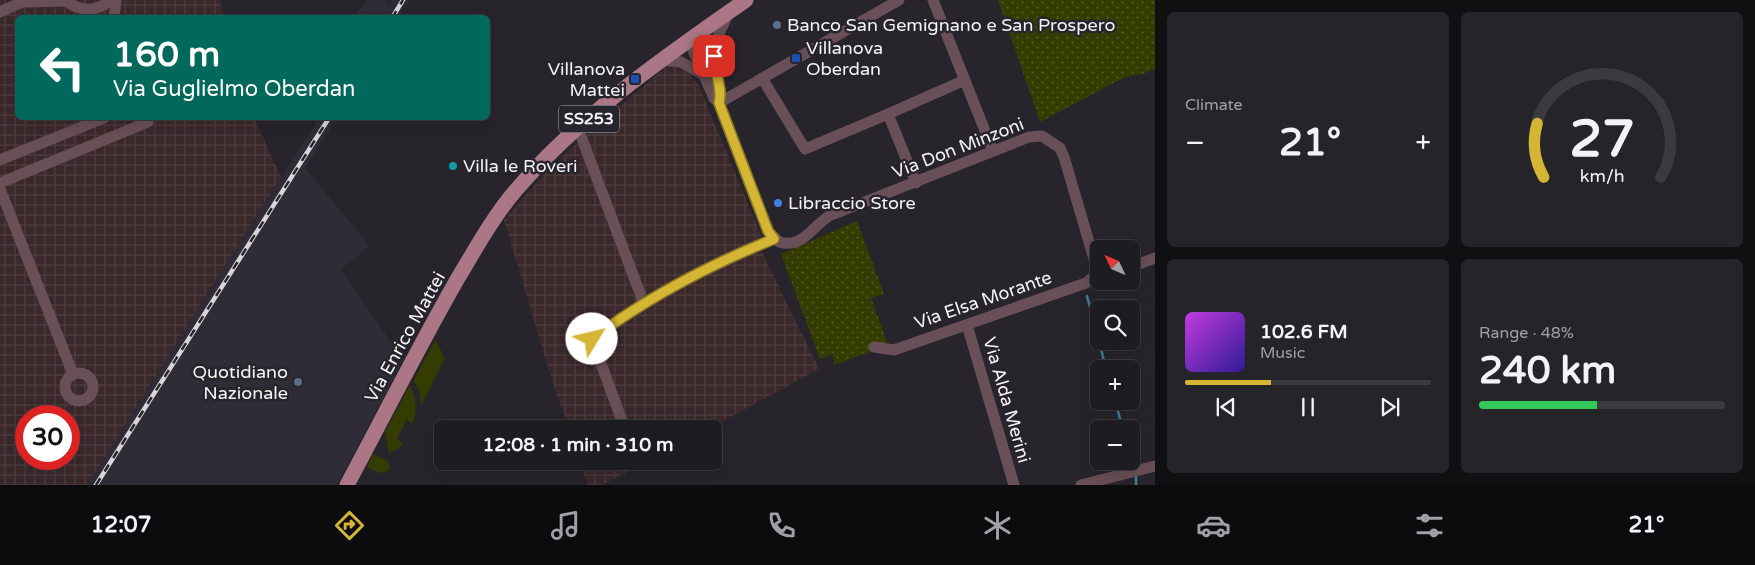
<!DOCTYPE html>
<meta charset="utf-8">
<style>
:root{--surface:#1d1c20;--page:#252529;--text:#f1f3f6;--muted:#a0a1a5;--line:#3b3a3e;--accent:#d5b534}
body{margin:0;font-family:"Varela Round",sans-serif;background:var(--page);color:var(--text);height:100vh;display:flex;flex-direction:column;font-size:19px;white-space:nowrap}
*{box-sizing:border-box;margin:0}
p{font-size:16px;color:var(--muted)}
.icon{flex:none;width:28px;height:28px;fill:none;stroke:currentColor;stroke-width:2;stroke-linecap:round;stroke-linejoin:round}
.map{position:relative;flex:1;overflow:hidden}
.sheet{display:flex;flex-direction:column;gap:12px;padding:12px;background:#100f12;width:600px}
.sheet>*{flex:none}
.guide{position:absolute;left:15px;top:15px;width:475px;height:105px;border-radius:8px;box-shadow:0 5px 20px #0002,0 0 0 1px var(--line);background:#00695c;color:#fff;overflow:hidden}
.needle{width:32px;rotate:314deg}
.controls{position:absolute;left:1090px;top:240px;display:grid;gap:10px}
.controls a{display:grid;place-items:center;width:50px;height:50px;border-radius:8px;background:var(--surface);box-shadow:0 5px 20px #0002,0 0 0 1px var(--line);font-size:25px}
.speed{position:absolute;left:15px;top:405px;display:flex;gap:10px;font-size:25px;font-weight:700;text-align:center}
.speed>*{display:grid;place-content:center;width:65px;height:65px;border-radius:50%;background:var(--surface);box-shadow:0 5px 20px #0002,0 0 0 1px var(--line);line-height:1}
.speed .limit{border:8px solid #d22;background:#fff;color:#111}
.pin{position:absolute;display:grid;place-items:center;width:42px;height:42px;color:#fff;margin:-21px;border-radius:10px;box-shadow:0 2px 8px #0006}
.me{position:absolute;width:55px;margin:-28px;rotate:54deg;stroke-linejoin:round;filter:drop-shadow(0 0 4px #0008)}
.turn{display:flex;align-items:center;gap:18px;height:105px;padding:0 15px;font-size:22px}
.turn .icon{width:65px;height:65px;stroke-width:2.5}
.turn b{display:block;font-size:35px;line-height:42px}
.big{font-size:38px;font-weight:800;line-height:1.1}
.sheet .tile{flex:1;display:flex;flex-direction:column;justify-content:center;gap:8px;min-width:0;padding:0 18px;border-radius:8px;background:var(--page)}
.sheet .dial{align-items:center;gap:0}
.dial svg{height:130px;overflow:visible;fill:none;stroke:var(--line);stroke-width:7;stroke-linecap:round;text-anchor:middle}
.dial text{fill:var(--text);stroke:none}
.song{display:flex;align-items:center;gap:15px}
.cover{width:60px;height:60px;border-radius:8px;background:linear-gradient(135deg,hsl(290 70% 55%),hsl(250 70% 35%))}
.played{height:5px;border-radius:2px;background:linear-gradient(90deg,var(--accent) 35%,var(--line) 35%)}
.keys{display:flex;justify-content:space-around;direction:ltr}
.heat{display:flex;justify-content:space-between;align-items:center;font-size:28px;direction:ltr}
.charge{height:8px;border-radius:4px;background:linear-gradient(90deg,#34c759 48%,var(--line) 0)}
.sheet .tiles{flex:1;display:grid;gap:12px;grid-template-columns:repeat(2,1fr)}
.trip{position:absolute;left:434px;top:420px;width:288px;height:50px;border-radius:8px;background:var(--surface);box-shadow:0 5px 20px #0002,0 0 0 1px var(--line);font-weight:800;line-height:50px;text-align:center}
.tab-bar{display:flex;height:80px;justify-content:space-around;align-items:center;background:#0c0b0d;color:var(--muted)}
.tab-bar .icon{width:35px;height:35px}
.tab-bar .current{color:var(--accent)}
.tab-bar b{font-size:22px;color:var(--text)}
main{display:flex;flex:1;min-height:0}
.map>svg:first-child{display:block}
</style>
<main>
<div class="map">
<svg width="1155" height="485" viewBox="0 0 1155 485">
<defs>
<pattern id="industrial-grid" width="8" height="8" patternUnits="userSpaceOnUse" patternTransform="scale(1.25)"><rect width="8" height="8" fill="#3b282b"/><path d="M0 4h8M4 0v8" fill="none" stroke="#4e3d40"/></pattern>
<pattern id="park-dots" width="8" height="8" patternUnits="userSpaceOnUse" patternTransform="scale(1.25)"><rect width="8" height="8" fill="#353c01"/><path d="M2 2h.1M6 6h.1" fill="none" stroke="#535927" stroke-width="1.8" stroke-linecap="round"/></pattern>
</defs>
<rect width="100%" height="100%" fill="#27252b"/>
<path fill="#302c37" d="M368,0h16l5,5 4,-5h16l-11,17h-42l-2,-1z
M319,118h18l-32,50 65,78 -29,23 62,91 -66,125h-250z"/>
<path fill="url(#industrial-grid)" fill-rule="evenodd" d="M0,0h220l4,17 -206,1v100h236l27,59 -194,308h-87zM26,416h43v43h-43z
M667,66l18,2 14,18 62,149v15l58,119 -111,60h-139l-19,-55 -46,-154 38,-44 27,-26z
M580,461h67l-44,24h-15z"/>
<path fill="#353c01" d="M435,340l10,18 -24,48 -2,-15 -5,-11z
M410,385c6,12 8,27 2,39l-5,-5 -10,19 5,6 -3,4 -10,5 -4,-21z
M373,454l15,7 2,7 -3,4 -7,1 -13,-6z"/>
<path fill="url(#park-dots)" d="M998,0h157v69l-12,5 -18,3 -85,45z
M857,221l27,73 -13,4 17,47 -54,20 -1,-11 -13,5 -39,-105z"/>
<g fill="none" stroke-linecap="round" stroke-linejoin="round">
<path stroke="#3e7f9d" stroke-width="2.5" d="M1087,296l12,45
M1099,341l7,28
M1115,401l8,28
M1131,458l3,11
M1136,474v11"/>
<path stroke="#694f57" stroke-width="11" d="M65,0c14,12 32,12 46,0
M933,0l60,151
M25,2l41,-1
M0,12l27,-12
M114,18l2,-18
M660,60l21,2 21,12
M714,63l4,-27 11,-24
M762,78l43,71 83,-35 28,69
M719,103c5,-20 -8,-55 -27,-65l2,15 20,45 5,5 49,128 11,11c23,7 33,-15 50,-26l200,-79 13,-1 18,12 4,9 30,102 5,6
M719,103l180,-103
M888,114l77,-34
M578,128l66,176
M0,160l104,-42
M0,183l148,-61 -2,-4
M0,189l73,185
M1131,267l24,-9
M967,325l47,160
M874,347l20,3 192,-67 13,-11
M65 387a14 14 0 1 1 28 0a14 14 0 1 1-28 0Z
M625,429l-33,-90c56,-42 117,-74 182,-100
M1081,485l74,-19"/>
<path stroke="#ab7786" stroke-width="15" d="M347,485c37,-69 72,-139 111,-207 18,-30 35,-61 58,-88 65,-76 149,-133 230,-190"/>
<g stroke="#d7d5d9" stroke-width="4.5">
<path id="rail" d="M392,18l11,-18
M96,485l233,-367"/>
</g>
<use href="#rail" stroke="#27252b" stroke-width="2.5" stroke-dasharray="8" stroke-linecap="butt"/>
</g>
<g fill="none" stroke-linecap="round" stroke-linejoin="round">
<g stroke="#8a7622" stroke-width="12">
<path id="route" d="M592,339c56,-42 117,-74 182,-100l-6,-8 -49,-128c4,-15 -5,-31 -5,-47"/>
</g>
<use href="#route" stroke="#d5b534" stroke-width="9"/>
</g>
<g fill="#5c6f8a" stroke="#27252b" stroke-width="2">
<circle cx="777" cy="25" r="5"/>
<circle cx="298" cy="382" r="5"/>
</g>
<g fill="#1a4fb4" stroke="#27252b" stroke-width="2">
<rect x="791" y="53" width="10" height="10" rx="2.5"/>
<rect x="630" y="74" width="10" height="10" rx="2.5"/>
</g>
<circle fill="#0f9aa8" stroke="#27252b" stroke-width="2" cx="453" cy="166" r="5"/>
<circle fill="#3f7fe0" stroke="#27252b" stroke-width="2" cx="778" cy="203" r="5"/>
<g text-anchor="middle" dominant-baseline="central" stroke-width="5" stroke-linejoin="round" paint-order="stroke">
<rect fill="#27252b" stroke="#b7b5ba" stroke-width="1" x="559" y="105.5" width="60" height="27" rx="4"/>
<g font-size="16" font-weight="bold" fill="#f5f3f7">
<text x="589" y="119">SS253</text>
</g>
<g font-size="18" fill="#f5f3f7" stroke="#27252b" text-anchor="start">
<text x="787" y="25">Banco San Gemignano e San Prospero</text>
<text x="806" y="48">Villanova<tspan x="806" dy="21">Oberdan</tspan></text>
<text x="625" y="69" text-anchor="end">Villanova<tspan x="625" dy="21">Mattei</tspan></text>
<text x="463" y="166">Villa le Roveri</text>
<text x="788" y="203">Libraccio Store</text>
<text x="288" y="372" text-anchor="end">Quotidiano<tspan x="288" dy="21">Nazionale</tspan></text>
</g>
<g font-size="18" fill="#f5f3f7" stroke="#27252b">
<text transform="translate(958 148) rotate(-21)">Via Don Minzoni</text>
<text transform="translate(983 300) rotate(-19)">Via Elsa Morante</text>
<text transform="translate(405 337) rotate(-61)">Via Enrico Mattei</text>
<text transform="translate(1007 400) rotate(74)">Via Alda Merini</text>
</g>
</g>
</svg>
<div class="controls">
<a><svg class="needle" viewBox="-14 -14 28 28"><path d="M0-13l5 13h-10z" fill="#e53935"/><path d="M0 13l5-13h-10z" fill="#a0a1a5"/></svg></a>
<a><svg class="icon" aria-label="search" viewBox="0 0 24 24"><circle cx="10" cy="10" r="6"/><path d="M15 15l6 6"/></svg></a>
<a>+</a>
<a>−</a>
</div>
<div class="speed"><div class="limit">30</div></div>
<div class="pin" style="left:714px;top:56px;background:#d93025"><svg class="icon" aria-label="arrive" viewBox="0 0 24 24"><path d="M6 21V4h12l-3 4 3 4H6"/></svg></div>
<svg class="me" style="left:592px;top:339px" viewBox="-20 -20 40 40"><circle r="19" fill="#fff"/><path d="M0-13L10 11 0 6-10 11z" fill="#d5b534"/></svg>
<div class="trip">12:08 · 1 min · 310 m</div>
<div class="guide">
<div class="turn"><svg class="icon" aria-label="left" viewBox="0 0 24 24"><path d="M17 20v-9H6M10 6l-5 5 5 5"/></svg><div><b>160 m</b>Via Guglielmo Oberdan</div></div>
</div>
</div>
<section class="sheet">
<div class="tiles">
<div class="tile"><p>Climate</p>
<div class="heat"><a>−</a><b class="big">21°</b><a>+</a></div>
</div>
<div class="tile dial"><svg viewBox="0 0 100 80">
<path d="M14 69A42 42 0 1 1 86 69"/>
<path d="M14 69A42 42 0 0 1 10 36" stroke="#d5b534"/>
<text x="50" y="56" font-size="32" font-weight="700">27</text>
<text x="50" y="72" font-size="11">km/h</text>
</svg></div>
<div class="tile">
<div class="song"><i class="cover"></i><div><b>102.6 FM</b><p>Music</p></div></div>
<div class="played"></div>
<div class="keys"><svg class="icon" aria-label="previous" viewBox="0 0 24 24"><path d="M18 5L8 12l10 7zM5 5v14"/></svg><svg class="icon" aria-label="pause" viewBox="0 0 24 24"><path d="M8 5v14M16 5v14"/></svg><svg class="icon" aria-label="next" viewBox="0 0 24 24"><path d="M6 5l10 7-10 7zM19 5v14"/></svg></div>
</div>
<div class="tile"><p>Range · 48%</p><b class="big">240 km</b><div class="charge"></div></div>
</div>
</section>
</main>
<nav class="tab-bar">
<b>12:07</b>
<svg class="icon current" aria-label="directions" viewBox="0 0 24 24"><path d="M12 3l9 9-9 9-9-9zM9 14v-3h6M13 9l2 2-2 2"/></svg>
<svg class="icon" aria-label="music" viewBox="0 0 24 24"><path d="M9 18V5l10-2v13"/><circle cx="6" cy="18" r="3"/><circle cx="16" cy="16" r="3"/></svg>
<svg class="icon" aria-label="phone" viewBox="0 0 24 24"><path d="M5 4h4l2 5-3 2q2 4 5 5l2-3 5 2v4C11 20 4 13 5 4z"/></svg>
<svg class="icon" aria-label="climate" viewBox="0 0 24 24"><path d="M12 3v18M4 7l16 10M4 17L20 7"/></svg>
<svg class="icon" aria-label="car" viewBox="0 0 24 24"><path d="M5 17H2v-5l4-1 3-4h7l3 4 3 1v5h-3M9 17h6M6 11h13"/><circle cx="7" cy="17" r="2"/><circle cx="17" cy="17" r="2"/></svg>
<svg class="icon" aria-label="filters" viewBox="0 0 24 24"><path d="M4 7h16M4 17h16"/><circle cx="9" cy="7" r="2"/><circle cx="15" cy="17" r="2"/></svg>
<b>21°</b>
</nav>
